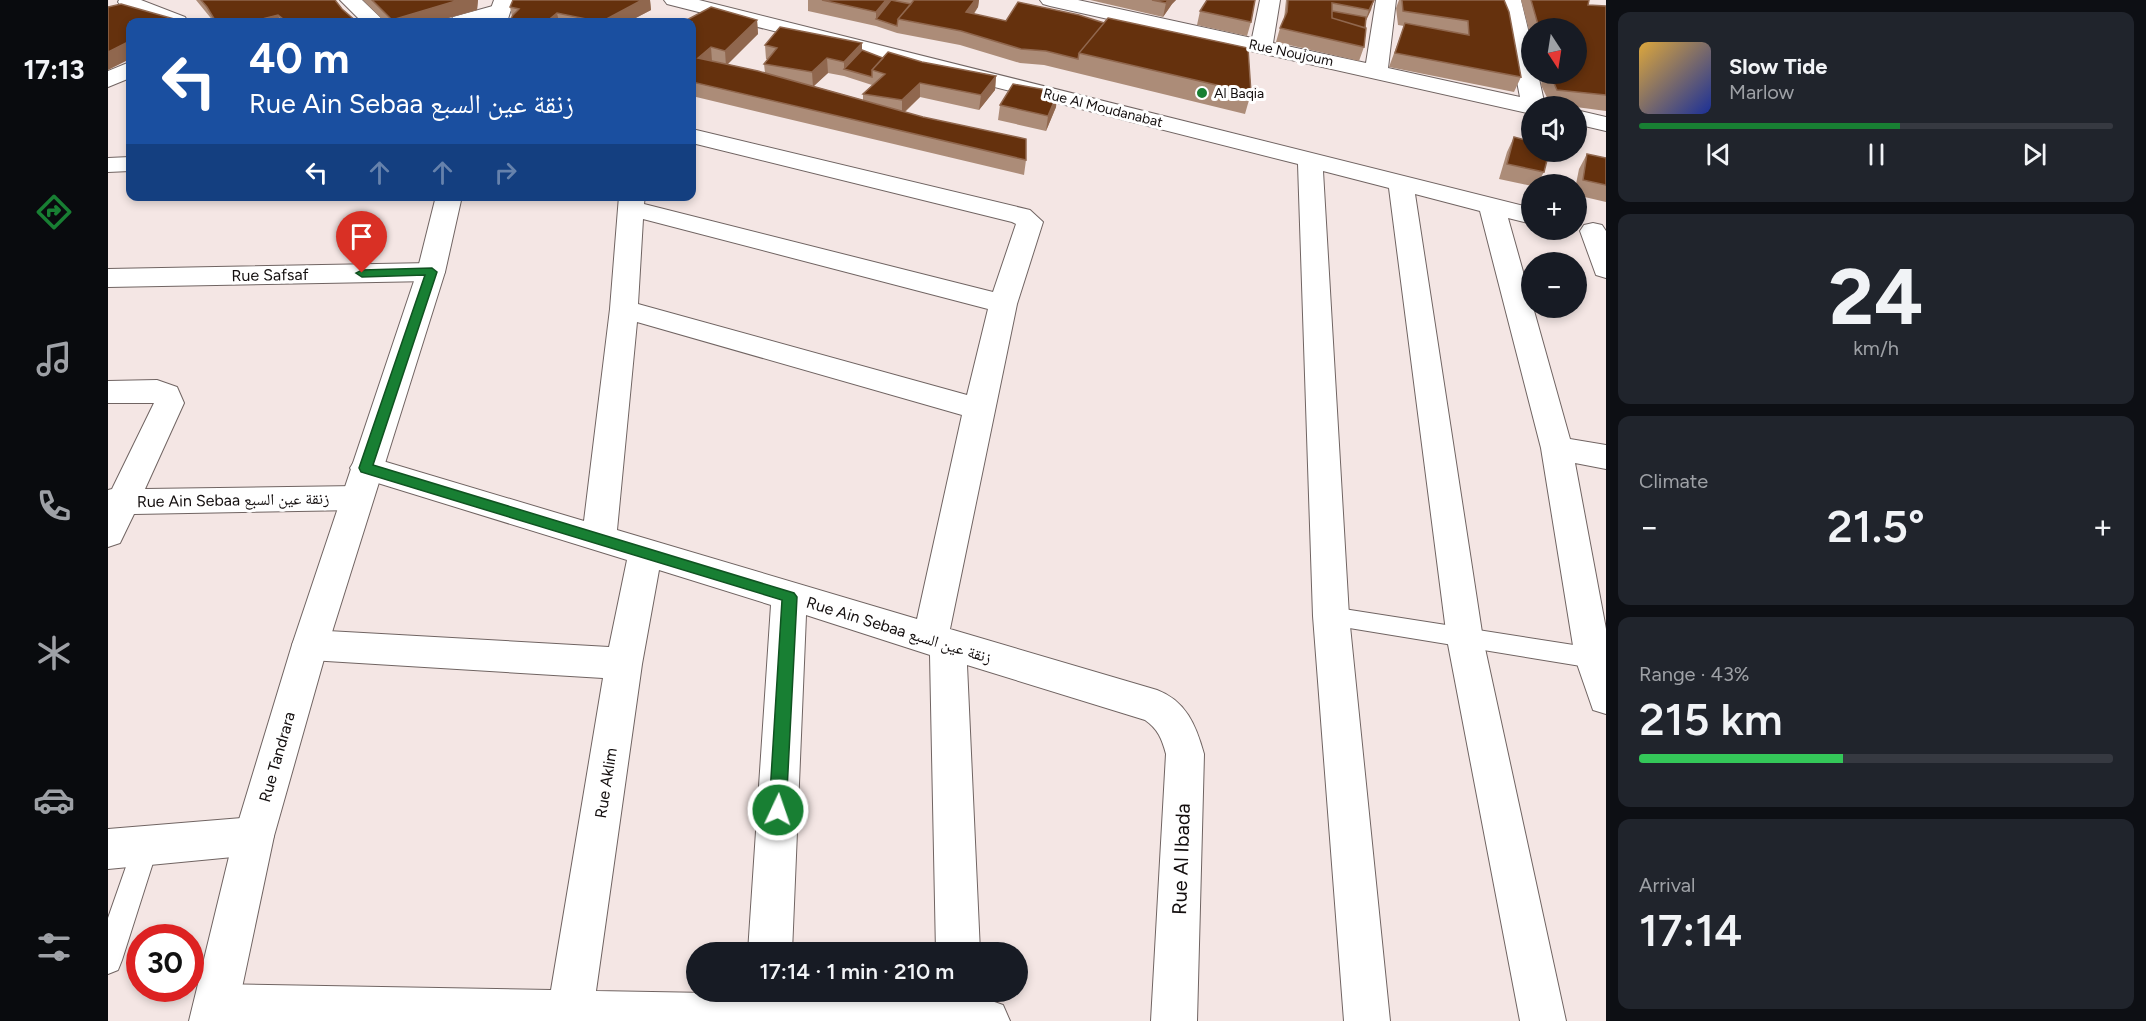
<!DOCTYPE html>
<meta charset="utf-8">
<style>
:root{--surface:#171b24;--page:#20242c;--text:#f1f3f6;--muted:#9ea1a6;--line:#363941;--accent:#187f33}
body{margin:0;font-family:Figtree,"Noto Naskh Arabic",sans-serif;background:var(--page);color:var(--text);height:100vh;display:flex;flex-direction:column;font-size:22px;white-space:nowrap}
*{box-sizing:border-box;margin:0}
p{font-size:20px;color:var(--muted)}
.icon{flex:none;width:33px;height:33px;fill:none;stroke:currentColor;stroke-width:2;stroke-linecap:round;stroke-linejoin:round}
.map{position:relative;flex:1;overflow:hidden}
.sheet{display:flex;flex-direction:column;gap:12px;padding:12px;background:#0d0f14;width:540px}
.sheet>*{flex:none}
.banner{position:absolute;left:18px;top:18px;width:570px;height:183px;border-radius:12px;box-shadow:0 3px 9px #0003;background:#1a4fa0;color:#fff;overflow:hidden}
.needle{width:39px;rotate:168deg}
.fabs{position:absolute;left:1413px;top:18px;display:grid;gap:12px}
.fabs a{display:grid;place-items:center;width:66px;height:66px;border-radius:50%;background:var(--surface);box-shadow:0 3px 9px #0003;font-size:30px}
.speed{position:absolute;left:18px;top:924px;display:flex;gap:12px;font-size:30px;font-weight:700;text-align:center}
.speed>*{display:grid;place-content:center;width:78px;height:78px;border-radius:50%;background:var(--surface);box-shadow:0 3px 9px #0003;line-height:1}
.speed .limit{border:9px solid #d22;background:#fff;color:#111}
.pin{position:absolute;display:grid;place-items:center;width:51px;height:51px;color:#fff;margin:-62px -26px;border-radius:50% 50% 50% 0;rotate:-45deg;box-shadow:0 0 6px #0007}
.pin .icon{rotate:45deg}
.me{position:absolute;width:66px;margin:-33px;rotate:3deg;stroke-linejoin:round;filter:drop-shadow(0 0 4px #0008)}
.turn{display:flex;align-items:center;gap:21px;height:126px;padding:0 24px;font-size:27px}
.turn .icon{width:78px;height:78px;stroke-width:2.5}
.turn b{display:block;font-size:42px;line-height:51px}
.lanes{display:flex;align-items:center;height:57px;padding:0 24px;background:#0003;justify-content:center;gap:30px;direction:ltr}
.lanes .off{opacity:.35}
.big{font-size:45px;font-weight:600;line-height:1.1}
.sheet .tile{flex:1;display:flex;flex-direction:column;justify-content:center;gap:9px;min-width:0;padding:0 21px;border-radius:12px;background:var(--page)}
.sheet .dial{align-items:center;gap:0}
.dial b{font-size:78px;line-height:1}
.song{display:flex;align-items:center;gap:18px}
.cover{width:72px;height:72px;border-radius:9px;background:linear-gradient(135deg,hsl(40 70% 55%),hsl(230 70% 35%))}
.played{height:6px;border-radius:3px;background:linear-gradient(90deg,var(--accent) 55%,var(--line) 55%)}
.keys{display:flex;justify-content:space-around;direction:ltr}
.heat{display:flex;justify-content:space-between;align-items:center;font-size:33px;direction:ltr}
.charge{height:9px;border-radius:4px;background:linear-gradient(90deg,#34c759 43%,var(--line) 0)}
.trip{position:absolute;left:578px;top:942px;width:342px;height:60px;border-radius:30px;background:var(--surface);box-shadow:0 3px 9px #0003;font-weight:600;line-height:60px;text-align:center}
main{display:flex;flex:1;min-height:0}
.tab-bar{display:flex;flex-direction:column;width:108px;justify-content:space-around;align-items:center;background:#090b0e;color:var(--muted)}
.tab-bar .icon{width:42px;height:42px}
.tab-bar .current{color:var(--accent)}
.tab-bar b{font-size:27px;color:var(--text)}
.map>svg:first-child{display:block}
</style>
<main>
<nav class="tab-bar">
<b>17:13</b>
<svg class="icon current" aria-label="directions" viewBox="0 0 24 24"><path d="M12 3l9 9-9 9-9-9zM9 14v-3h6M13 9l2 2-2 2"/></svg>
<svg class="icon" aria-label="music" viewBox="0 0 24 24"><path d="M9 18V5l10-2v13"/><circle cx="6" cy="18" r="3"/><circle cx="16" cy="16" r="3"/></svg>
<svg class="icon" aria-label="phone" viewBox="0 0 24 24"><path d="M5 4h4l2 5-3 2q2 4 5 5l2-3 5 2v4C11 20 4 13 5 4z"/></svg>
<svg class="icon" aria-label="climate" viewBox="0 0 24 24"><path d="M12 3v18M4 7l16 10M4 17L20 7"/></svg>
<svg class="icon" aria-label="car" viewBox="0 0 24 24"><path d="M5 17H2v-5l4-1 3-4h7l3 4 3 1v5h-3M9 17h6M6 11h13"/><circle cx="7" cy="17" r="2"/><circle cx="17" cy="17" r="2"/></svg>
<svg class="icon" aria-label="filters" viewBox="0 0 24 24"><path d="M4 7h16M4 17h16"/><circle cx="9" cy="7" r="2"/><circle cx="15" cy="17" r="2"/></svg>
</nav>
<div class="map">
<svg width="1498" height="1021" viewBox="0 0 1498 1021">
<rect width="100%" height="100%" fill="#f4e6e4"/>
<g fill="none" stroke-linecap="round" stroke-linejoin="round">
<g stroke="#706462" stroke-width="2">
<path id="service" d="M1223,607l262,41 8,3 4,7 -4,7 -8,3 -262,-43 -8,-2 -3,-7 3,-7z
M37,835l9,3 4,9 -36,113 -4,10 -10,4v-56l28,-80z"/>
</g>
<g stroke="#706462" stroke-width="2">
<path id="minor" d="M11,0h22l44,17 3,5h-28l-39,-16 -3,-4z
M232,0h22l23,22h-23z
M556,0h35l833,208v16l-24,-6 62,221 36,6v24l-31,-6 31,166v85l-13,-4 -18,-52 -34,-210 -61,-237 -65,-17 68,445 83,382h-46l-73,-382 -58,-451 -66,-17 26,445 41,405h-46l-31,-405 -15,-452 -631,-160z
M932,0h38l174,38 8,-38h20l-7,43 93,20 10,-63h20l-8,68 132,29 -19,-97h20l11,46v28h6l7,32h-13v8l-482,-108 -7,-2z
M392,4l7,2 4,4c-10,14 -46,14 -61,12l3,-5z
M22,62v16l-22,9v-16z
M1468,110l30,7v14l-30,-7z
M584,129l338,81 13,12 -26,82 -67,325 207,61c29,11 39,35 47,64l-7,267h-46l15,-267c-4,-15 -8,-25 -21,-34l-178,-55 13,287h-44l-6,-297 -124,-40 -14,337h-44l23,-347 -112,-35 -17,94 -46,327 342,6v-5h44l1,6 20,7 7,16h-811l-6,-15 6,-16 16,-6 336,6 52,-312 -293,-18 -13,-4 -5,-11 5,-11 13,-4 299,17 18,-87 -272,-84 -5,-8 5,-8 11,-4 218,65 26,-212 9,-113h26l-1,8 349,88 23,-68 -4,-2 -320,-79zM535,219l345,90 -21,86 -329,-91zM529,322l325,93 -45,204 -300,-89z
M22,157v14l-22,1v-14z
M1485,223l9,2 4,6v47l-10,-3 -16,-44 4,-6z
M323,263l10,3 4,6 -4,6 -10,3 -323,6v-18z
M49,380l20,7 7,16 -39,86 212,-3 12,3 4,9 -4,9 -12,3 -223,4 -14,29 -12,4v-57l4,-1 42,-86h-46v-22z
M146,817l14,5 6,14 -6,14 -14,5 -146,14v-40z"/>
</g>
<g stroke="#706462" stroke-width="2">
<path id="tertiary" d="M386,0h20l-7,22h-21z
M328,196h26l-17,76 -117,373 -54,191 -39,185h-46l45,-185 58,-191 125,-373z"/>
</g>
<use href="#service" fill="#fff" fill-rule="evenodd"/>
<use href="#minor" fill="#fff" fill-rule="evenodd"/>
<use href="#tertiary" fill="#fff" fill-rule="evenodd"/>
</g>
<path fill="#ac8c78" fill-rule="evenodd" d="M88,0h139l7,9 15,13h-143z
M255,0h115l-1,10 -43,12h-49z
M405,0h137l1,10 -23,12h-119l3,-5 -2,-10z
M700,0h171l-1,7 -4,7 277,79 -6,21 -201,-49 -24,-2 -60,-18 -63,-12 -21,-7 -68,-15z
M982,0h86l-4,4 -9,13z
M1178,0h88l-8,20 -2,27 -5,14 -83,-19 4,-14 4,-9z
M1291,0h105l17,77 -7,15 -125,-25 15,-41 -6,-1 -2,-17z
M1413,0h68l-1,5 18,1v105l-30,-4v-1l-26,-2 -9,-19 2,-11h33v-46h-44v13z
M1092,11l51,11 -4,14 -50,-11z
M649,20l1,14 -31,30 38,9 -1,-9 4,-4 -2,-1 -1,-14 97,-2v7l21,8 39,4 74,14 -1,14 -16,20 -59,-13 -15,15 121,48 -2,15 -332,-79v-74zM720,73l16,3 28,9 -9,9v6l-50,-14z
M892,105l56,2 -10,24 -48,-11z
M1406,137l30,35 -7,12h-5v2l-33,-7 8,-27z
M1479,154l19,4v44l-30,-7v-11l3,-15z"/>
<path fill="#90674e" d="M351,0h19l-1,10 -43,12h-41l-1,-2z
M534,0h8l1,10 -23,12h-27z
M778,0h5l-15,19v7v-14z
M867,0h4l-1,7 -13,19 1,-14z
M1060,0h8l-4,4 -9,13 3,-14z
M1266,0l-3,10 -7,15 5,-15z
M449,13l2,9h-13z
M170,15l3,7h-31z
M649,20l1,14 -32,32 -1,-15z
M22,41v18l-22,11v-18z
M754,43v14l-18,12v-7z
M603,47l1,14 -14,-3z
M719,58l1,15 -15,14 -1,-15z
M888,76l-1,14 -16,20 2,-15z
M812,83v14l-18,17v-14z
M950,92l-2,15 -10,24 2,-15z"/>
<path fill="#65310d" stroke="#90674e" stroke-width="1.5" d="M93,0h134l7,9 15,13h-70l-9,-7 -28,7h-34l-9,-15z
M264,0h87l-67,20z
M405,0h129l-41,22 -44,-9 -11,9h-37l4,-7 6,-6 -9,-2z
M714,0h64l-10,12z
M783,0l20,4 -13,15 -1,7 -21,-7z
M806,0h61l-9,12 40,9 12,-19 61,13 25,8 -25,30 -1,6 -32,-8 -25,-2 -60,-18 -63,-12z
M1044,0h16l-2,3z
M1099,0h48l-4,22 -51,-11z
M1180,0h86l-5,10 -37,-7v15l34,10 -2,19 -84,-19 7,-16z
M1294,0h102l5,12 12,65 -126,-24 10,-30 64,12 -1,-14 -65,-10z
M1423,0h58l-1,5 18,1v89l-49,-5 -7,-16h26v-46h-37z
M13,4l53,15 -6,3h-38v19l-22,11v-45z
M603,7l46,13 -32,31 -14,-4 -13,11 60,13 165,46 103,22v21l-334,-78v-60h-9z
M1224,11l34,6 -1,11 -33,-10z
M1000,18l140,30 3,45 -172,-40z
M672,27l82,16 -18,19 -17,-4 -15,14 -48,-8 13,-16 -12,-3z
M754,50l21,8 -11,12v7l-28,-8z
M780,52l34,10 74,14 -15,19 -61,-12 -18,17 -39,-6 22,-20 -13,-4z
M905,84l45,8 -10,24 -48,-11z
M1406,137l18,5v10h17l-5,20 -37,-8z
M1479,154l19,4v27l-23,-5z"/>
<path fill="#187f33" stroke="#105321" stroke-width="1.5" d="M324,268l5,4 -64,193 421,128 3,4 -11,213 -3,6 -5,2 -6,-2 -3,-6 13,-210 -421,-128 -2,-4 66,-193 -63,2 -6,-4 6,-3z"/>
<circle fill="#187f33" stroke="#fff" stroke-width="2" cx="1094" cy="93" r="6"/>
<g text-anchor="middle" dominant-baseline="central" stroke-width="6" stroke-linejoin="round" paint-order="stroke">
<g font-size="14" fill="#130e0e" stroke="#fff">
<text transform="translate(1183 53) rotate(12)">Rue Noujoum</text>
<text transform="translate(995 108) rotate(14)">Rue Al Moudanabat</text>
</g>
<g font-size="14" fill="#130e0e" stroke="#fff" text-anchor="start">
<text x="1106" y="93">Al Baqia</text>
</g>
<g font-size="16" fill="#130e0e" stroke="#fff">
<text transform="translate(162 275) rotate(-1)">Rue Safsaf</text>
<text transform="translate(125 500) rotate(-1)">Rue Ain Sebaa زنقة عين السبع</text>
<text transform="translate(791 630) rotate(17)">Rue Ain Sebaa زنقة عين السبع</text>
<text transform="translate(169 757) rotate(-74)">Rue Tandrara</text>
<text transform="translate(498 783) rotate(-81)">Rue Aklim</text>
</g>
<g font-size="20" fill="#130e0e" stroke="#fff">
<text transform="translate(1073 859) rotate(-88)">Rue Al Ibada</text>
</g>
</g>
</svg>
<div class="fabs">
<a><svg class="needle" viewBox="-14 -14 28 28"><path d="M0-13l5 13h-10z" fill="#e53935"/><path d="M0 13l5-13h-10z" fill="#9ea1a6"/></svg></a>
<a><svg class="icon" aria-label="sound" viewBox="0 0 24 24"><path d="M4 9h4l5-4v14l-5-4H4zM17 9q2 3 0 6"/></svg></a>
<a>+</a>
<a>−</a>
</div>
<div class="speed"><div class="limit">30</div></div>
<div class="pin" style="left:254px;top:273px;background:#d93025"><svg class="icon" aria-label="arrive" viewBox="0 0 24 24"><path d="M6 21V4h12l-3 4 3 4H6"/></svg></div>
<svg class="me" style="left:670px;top:810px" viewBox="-20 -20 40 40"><circle r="17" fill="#187f33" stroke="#fff" stroke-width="3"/><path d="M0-11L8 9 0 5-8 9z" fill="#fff"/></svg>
<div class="trip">17:14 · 1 min · 210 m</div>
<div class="banner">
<div class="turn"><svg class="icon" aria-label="left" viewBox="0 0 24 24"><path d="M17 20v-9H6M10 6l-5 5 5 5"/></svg><div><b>40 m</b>Rue Ain Sebaa زنقة عين السبع</div></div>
<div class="lanes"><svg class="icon" aria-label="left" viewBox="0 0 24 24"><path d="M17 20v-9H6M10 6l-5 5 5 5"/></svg><svg class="icon off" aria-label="ahead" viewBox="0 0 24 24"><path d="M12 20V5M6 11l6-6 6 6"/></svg><svg class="icon off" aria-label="ahead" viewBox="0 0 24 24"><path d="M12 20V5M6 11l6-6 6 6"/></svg><svg class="icon off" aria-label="right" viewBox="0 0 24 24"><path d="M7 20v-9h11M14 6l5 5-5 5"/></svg></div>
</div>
</div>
<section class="sheet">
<div class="tile">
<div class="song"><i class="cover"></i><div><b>Slow Tide</b><p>Marlow</p></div></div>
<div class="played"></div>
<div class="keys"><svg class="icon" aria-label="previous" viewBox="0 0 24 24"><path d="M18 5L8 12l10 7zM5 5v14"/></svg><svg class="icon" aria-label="pause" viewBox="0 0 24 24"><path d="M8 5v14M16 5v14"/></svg><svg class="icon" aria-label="next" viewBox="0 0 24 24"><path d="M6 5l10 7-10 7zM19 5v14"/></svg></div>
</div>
<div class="tile dial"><b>24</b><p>km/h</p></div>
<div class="tile"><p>Climate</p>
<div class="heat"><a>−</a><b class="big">21.5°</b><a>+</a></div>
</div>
<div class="tile"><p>Range · 43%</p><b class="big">215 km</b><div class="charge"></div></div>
<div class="tile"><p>Arrival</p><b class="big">17:14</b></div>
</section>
</main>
